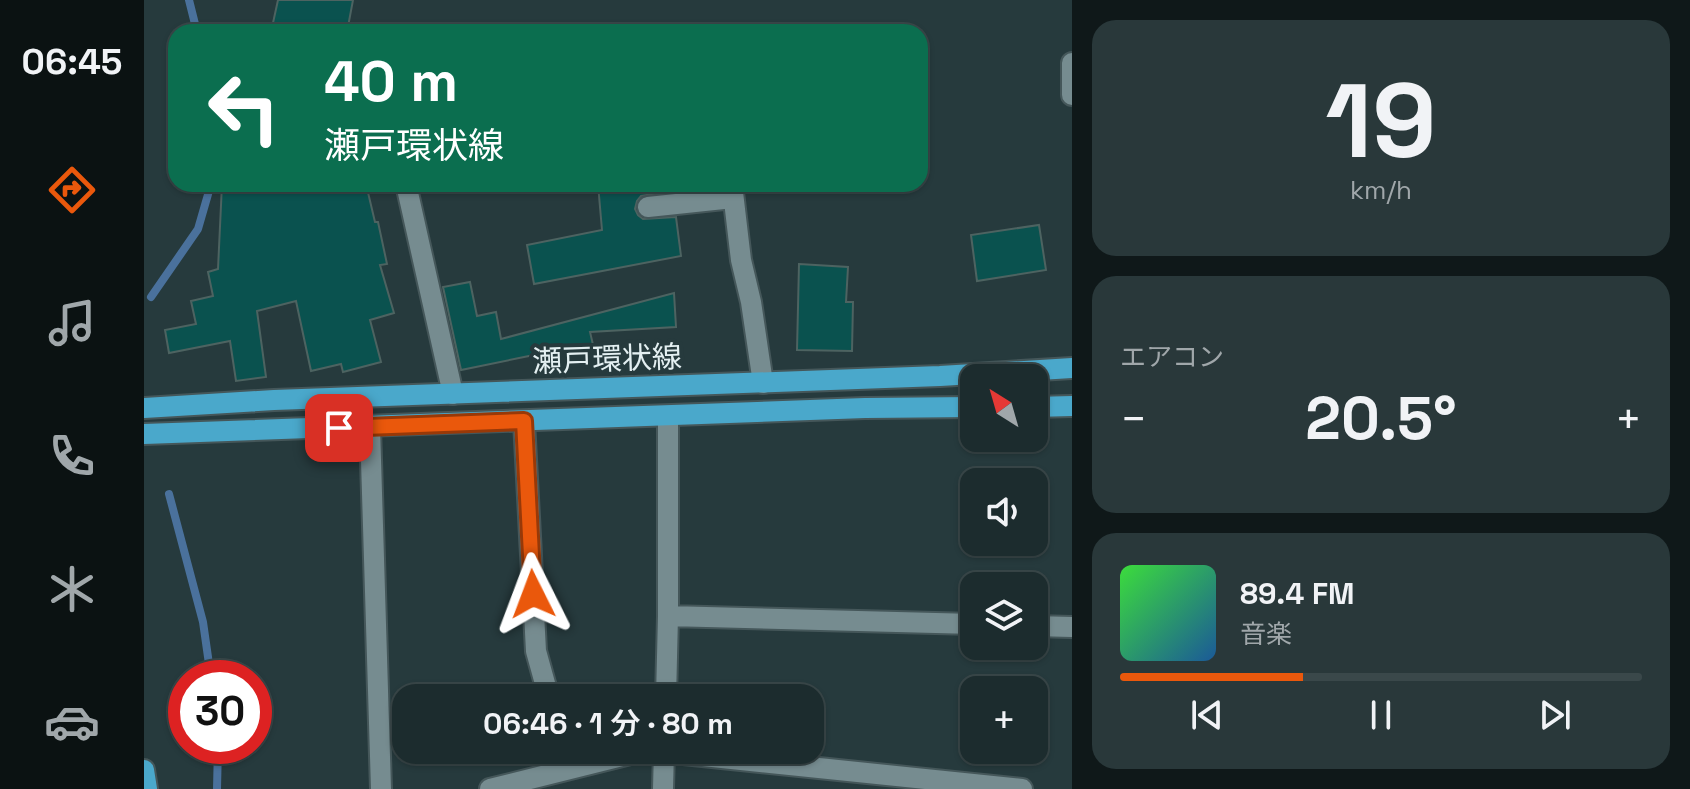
<!DOCTYPE html>
<html lang="ja">
<meta charset="utf-8">
<style>
:root{--surface:#1c2c2e;--page:#29383a;--text:#f1f3f6;--muted:#a0a7aa;--line:#3a484a;--accent:#ea580c}
body{margin:0;font-family:"Space Grotesk","Noto Sans JP",sans-serif;background:var(--page);color:var(--text);height:100vh;display:flex;flex-direction:column;font-size:30px;white-space:nowrap}
*{box-sizing:border-box;margin:0}
p{font-size:26px;color:var(--muted)}
.icon{flex:none;width:44px;height:44px;fill:none;stroke:currentColor;stroke-width:2;stroke-linecap:round;stroke-linejoin:round}
.map{position:relative;flex:1;overflow:hidden}
.side{display:flex;flex-direction:column;gap:20px;padding:20px;background:#0f1819;width:618px}
.side>*{flex:none}
.banner{position:absolute;left:24px;top:24px;width:760px;height:168px;border-radius:24px;box-shadow:0 2px 6px #0004,0 0 0 2px var(--line);background:#0b6e4f;color:#fff;overflow:hidden}
.needle{width:52px;rotate:323deg}
.fabs{position:absolute;left:816px;top:364px;display:grid;gap:16px}
.fabs a{display:grid;place-items:center;width:88px;height:88px;border-radius:16px;background:var(--surface);box-shadow:0 2px 6px #0004,0 0 0 2px var(--line);font-size:40px}
.speed{position:absolute;left:24px;top:660px;display:flex;gap:16px;font-size:40px;font-weight:700;text-align:center}
.speed>*{display:grid;place-content:center;width:104px;height:104px;border-radius:50%;background:var(--surface);box-shadow:0 2px 6px #0004,0 0 0 2px var(--line);line-height:1}
.speed .limit{border:12px solid #d22;background:#fff;color:#111}
.pin{position:absolute;display:grid;place-items:center;width:68px;height:68px;color:#fff;margin:-34px;border-radius:16px;box-shadow:0 4px 12px #0006}
.me{position:absolute;width:88px;margin:-44px;rotate:357deg;stroke-linejoin:round;filter:drop-shadow(0 0 6px #0008)}
.turn{display:flex;align-items:center;gap:28px;height:168px;padding:0 24px;font-size:36px}
.turn .icon{width:104px;height:104px;stroke-width:2.5}
.turn b{display:block;font-size:56px;line-height:68px}
.big{font-size:60px;font-weight:600;line-height:1.1}
.side .tile{flex:1;display:flex;flex-direction:column;justify-content:center;gap:12px;min-width:0;padding:0 28px;border-radius:24px;background:var(--page)}
.side .dial{align-items:center;gap:0}
.dial b{font-size:104px;line-height:1}
.song{display:flex;align-items:center;gap:24px}
.cover{width:96px;height:96px;border-radius:12px;background:linear-gradient(135deg,hsl(120 70% 55%),hsl(210 70% 35%))}
.played{height:8px;border-radius:4px;background:linear-gradient(90deg,var(--accent) 35%,var(--line) 35%)}
.keys{display:flex;justify-content:space-around;direction:ltr}
.heat{display:flex;justify-content:space-between;align-items:center;font-size:44px;direction:ltr}
.trip{position:absolute;left:248px;top:684px;width:432px;height:80px;border-radius:24px;background:var(--surface);box-shadow:0 2px 6px #0004,0 0 0 2px var(--line);font-weight:600;line-height:80px;text-align:center}
main{display:flex;flex:1;min-height:0}
.tab-bar{display:flex;flex-direction:column;width:144px;justify-content:space-around;align-items:center;background:#0b1212;color:var(--muted)}
.tab-bar .icon{width:56px;height:56px}
.tab-bar .current{color:var(--accent)}
.tab-bar b{font-size:36px;color:var(--text)}
.map>svg:first-child{display:block}
</style>
<main>
<nav class="tab-bar">
<b>06:45</b>
<svg class="icon current" aria-label="directions" viewBox="0 0 24 24"><path d="M12 3l9 9-9 9-9-9zM9 14v-3h6M13 9l2 2-2 2"/></svg>
<svg class="icon" aria-label="music" viewBox="0 0 24 24"><path d="M9 18V5l10-2v13"/><circle cx="6" cy="18" r="3"/><circle cx="16" cy="16" r="3"/></svg>
<svg class="icon" aria-label="phone" viewBox="0 0 24 24"><path d="M5 4h4l2 5-3 2q2 4 5 5l2-3 5 2v4C11 20 4 13 5 4z"/></svg>
<svg class="icon" aria-label="climate" viewBox="0 0 24 24"><path d="M12 3v18M4 7l16 10M4 17L20 7"/></svg>
<svg class="icon" aria-label="car" viewBox="0 0 24 24"><path d="M5 17H2v-5l4-1 3-4h7l3 4 3 1v5h-3M9 17h6M6 11h13"/><circle cx="7" cy="17" r="2"/><circle cx="17" cy="17" r="2"/></svg>
</nav>
<div class="map">
<svg width="928" height="789" viewBox="0 0 928 789">
<rect width="100%" height="100%" fill="#263a3d"/>
<g fill="none" stroke-linecap="round" stroke-linejoin="round">
<path stroke="#4a719c" stroke-width="8" d="M45,0l8,32
M7,297l47,-68 13,-45
M25,494l34,128 8,56
M73,789l1,-43"/>
</g>
<path fill="#0a524f" stroke="#4d6361" stroke-width="2" d="M134,0h75l-6,32h-76z
M78,184h144l9,38h3l9,42 -7,1 14,48 -24,7 11,42 -38,10 -2,-8 -30,7 -15,-70 -39,10 9,66 -30,4 -6,-40 -61,12 -4,-23 31,-6 -5,-23 22,-5 -5,-24 10,-3z
M454,184h73l1,7 -31,5 -4,5 -2,8 3,6 5,4 33,-2 5,39 -147,28 -7,-39 75,-15z
M895,225l7,45 -69,11 -6,-46z
M655,264l49,3 -2,35h7l-1,49 -55,-1z
M326,282l7,34 19,-4 5,27 173,-46 2,34 -86,5 4,17 -58,15 -2,-9 -73,15 -18,-83z"/>
<g fill="none" stroke-linecap="round" stroke-linejoin="round">
<g stroke="#45575a" stroke-width="24">
<path id="minor" d="M928,63v32
M262,184l47,210
M588,184l9,76 10,42 12,81
M504,207l85,-9
M380,421l12,230 13,47
M226,427l11,362
M524,616l306,8
M890,626l38,1
M522,698l2,-82v-200
M346,789l144,-36 30,-1 358,37
M519,789l1,-39"/>
</g>
<g stroke="#45575a" stroke-width="24">
<path id="major" d="M890,407l38,-1
M0,408l130,-8 666,-24 132,-8
M0,434l721,-26 109,-1
M0,770l3,19"/>
</g>
<use href="#minor" stroke="#768c90" stroke-width="20"/>
<use href="#major" stroke="#4aa8cb" stroke-width="20"/>
</g>
<g fill="none" stroke-linecap="round" stroke-linejoin="round">
<g stroke="#983908" stroke-width="20">
<path id="route" d="M195,428l185,-7 9,173"/>
</g>
<use href="#route" stroke="#ea580c" stroke-width="14"/>
</g>
<g text-anchor="middle" dominant-baseline="central" stroke-width="8" stroke-linejoin="round" paint-order="stroke">
<g font-size="30" fill="#e4f0f2" stroke="#263a3d">
<text transform="translate(463 359) rotate(-2)">瀬戸環状線</text>
</g>
</g>
</svg>
<div class="fabs">
<a><svg class="needle" viewBox="-14 -14 28 28"><path d="M0-13l5 13h-10z" fill="#e53935"/><path d="M0 13l5-13h-10z" fill="#a0a7aa"/></svg></a>
<a><svg class="icon" aria-label="sound" viewBox="0 0 24 24"><path d="M4 9h4l5-4v14l-5-4H4zM17 9q2 3 0 6"/></svg></a>
<a><svg class="icon" aria-label="layers" viewBox="0 0 24 24"><path d="M12 4l9 5-9 5-9-5zM3 14l9 5 9-5"/></svg></a>
<a>+</a>
</div>
<div class="speed"><div class="limit">30</div></div>
<div class="pin" style="left:195px;top:428px;background:#d93025"><svg class="icon" aria-label="arrive" viewBox="0 0 24 24"><path d="M6 21V4h12l-3 4 3 4H6"/></svg></div>
<svg class="me" style="left:389px;top:594px" viewBox="-20 -20 40 40"><path d="M0-17L14 15 0 8-14 15z" fill="#ea580c" stroke="#fff" stroke-width="4"/></svg>
<div class="trip">06:46 · 1 分 · 80 m</div>
<div class="banner">
<div class="turn"><svg class="icon" aria-label="left" viewBox="0 0 24 24"><path d="M17 20v-9H6M10 6l-5 5 5 5"/></svg><div><b>40 m</b>瀬戸環状線</div></div>
</div>
</div>
<section class="side">
<div class="tile dial"><b>19</b><p>km/h</p></div>
<div class="tile"><p>エアコン</p>
<div class="heat"><a>−</a><b class="big">20.5°</b><a>+</a></div>
</div>
<div class="tile">
<div class="song"><i class="cover"></i><div><b>89.4 FM</b><p>音楽</p></div></div>
<div class="played"></div>
<div class="keys"><svg class="icon" aria-label="previous" viewBox="0 0 24 24"><path d="M18 5L8 12l10 7zM5 5v14"/></svg><svg class="icon" aria-label="pause" viewBox="0 0 24 24"><path d="M8 5v14M16 5v14"/></svg><svg class="icon" aria-label="next" viewBox="0 0 24 24"><path d="M6 5l10 7-10 7zM19 5v14"/></svg></div>
</div>
</section>
</main>
